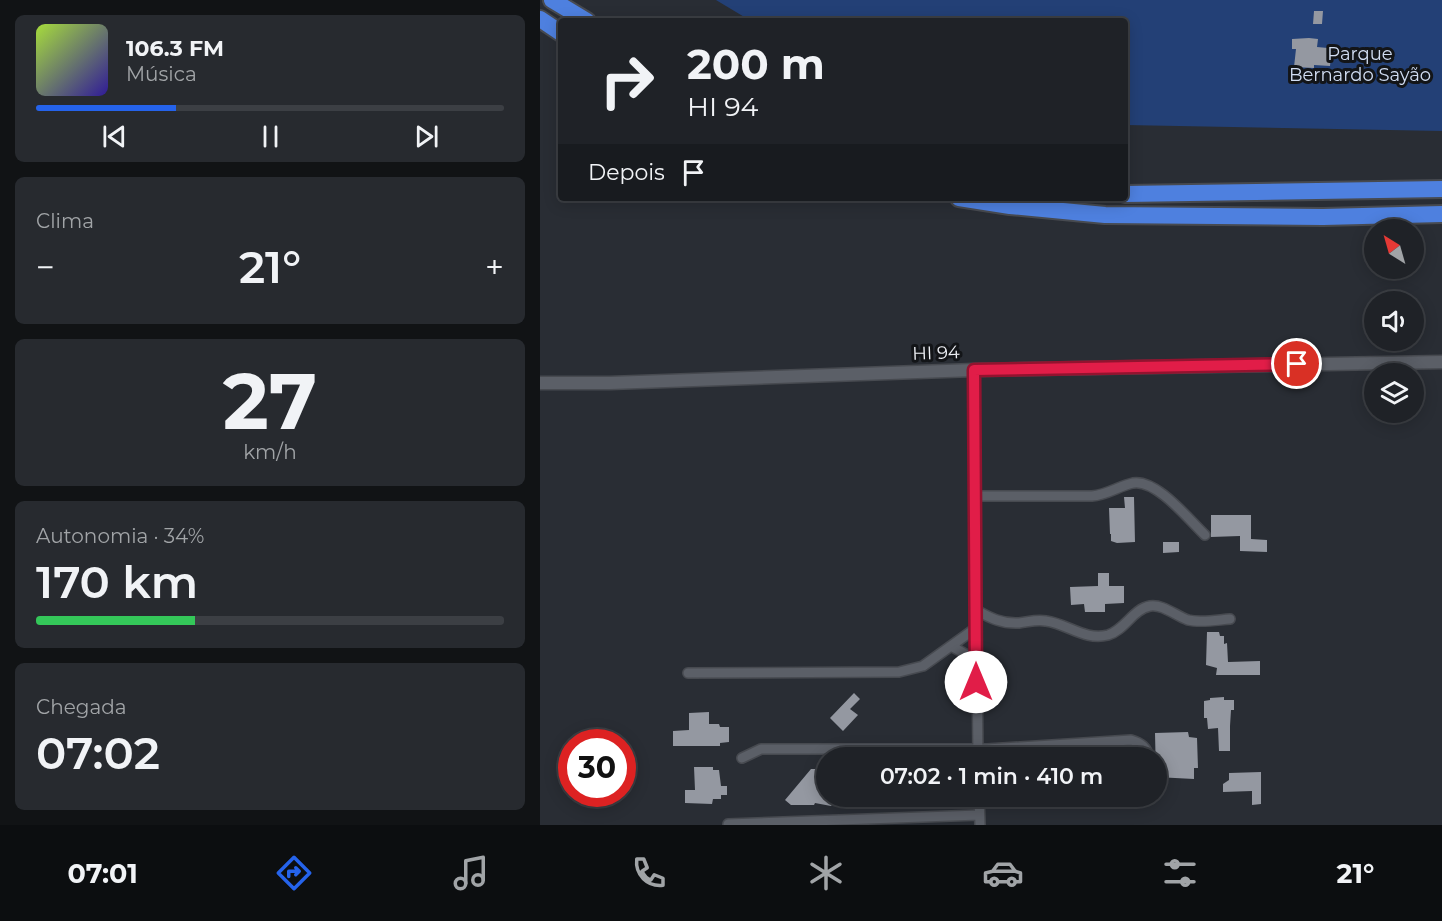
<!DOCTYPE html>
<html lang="pt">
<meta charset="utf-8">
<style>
:root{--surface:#1f2227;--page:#272a2f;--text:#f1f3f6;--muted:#a1a4a7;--line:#3c3f44;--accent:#2563eb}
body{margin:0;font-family:Montserrat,sans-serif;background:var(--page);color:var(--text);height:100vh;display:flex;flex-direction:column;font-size:22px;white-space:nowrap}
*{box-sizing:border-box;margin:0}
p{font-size:20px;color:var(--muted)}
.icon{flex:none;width:33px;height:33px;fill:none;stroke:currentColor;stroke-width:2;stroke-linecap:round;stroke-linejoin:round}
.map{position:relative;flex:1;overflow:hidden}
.drawer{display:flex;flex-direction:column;gap:15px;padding:15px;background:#111315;width:540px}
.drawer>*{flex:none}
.hud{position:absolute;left:18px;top:18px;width:570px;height:183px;border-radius:6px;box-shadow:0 3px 15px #0003,0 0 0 2px var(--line);background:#1f2227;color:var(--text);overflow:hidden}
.needle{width:39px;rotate:323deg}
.fabs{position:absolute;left:824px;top:219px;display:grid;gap:12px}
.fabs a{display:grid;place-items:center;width:60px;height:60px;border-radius:50%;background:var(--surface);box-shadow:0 3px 15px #0003,0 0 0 2px var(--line);font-size:30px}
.speed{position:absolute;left:18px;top:729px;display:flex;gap:12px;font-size:30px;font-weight:700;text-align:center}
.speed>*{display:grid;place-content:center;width:78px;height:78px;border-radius:50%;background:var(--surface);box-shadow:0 3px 15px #0003,0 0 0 2px var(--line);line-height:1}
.speed .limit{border:9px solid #d22;background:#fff;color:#111}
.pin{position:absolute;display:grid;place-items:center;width:51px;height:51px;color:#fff;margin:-26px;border:3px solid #fff;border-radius:50%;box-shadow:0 2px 6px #0007}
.me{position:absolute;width:66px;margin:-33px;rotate:0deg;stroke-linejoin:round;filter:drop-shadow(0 0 4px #0008)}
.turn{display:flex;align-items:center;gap:21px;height:126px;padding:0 30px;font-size:27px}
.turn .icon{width:78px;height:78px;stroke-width:2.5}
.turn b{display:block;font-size:42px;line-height:51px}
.then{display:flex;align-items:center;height:57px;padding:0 30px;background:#0003;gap:12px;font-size:22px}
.big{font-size:45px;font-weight:600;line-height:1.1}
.drawer .card{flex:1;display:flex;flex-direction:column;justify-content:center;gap:9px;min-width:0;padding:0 21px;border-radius:9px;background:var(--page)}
.drawer .dial{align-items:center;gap:0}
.dial b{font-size:78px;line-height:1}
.song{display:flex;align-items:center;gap:18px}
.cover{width:72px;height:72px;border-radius:9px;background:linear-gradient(135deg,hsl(80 70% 55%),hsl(250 70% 35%))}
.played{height:6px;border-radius:3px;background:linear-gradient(90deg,var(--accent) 30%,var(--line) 30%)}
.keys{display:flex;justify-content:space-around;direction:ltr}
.heat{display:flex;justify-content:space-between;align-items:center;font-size:33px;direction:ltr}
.charge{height:9px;border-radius:4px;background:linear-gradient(90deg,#34c759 34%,var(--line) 0)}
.trip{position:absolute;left:276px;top:747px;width:351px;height:60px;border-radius:30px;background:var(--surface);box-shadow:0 3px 15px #0003,0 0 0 2px var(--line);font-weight:600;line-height:60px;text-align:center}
.tabs{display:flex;height:96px;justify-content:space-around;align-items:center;background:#0c0e10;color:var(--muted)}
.tabs .icon{width:42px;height:42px}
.tabs .current{color:var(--accent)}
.tabs b{font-size:27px;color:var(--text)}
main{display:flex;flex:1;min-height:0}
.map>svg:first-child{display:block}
</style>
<main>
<section class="drawer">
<div class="card">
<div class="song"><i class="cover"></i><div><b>106.3 FM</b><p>Música</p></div></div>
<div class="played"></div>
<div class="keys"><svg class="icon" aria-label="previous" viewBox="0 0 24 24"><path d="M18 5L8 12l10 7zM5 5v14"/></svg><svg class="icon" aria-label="pause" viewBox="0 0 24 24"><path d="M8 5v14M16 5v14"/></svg><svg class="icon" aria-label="next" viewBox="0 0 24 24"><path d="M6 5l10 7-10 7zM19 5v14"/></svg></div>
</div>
<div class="card"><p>Clima</p>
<div class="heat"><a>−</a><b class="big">21°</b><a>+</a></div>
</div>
<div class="card dial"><b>27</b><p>km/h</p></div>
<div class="card"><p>Autonomia · 34%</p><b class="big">170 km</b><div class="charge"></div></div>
<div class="card"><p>Chegada</p><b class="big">07:02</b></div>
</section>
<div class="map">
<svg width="902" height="825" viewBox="0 0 902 825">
<rect width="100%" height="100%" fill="#292d34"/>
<path fill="#234076" d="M176,0h726v131l-317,-6v-104h-374z"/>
<path fill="#9498a1" d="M774,11h9l-1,13h-9z
M769,38l9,1 -1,8 11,1v7h3l-1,11 -16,-1v3l-20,-1 2,-18h-4v-10z
M584,497h10l1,45 -18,1 -6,-2v-7h-1l-1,-26h16z
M671,515h40v24l16,1v12l-27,-1v-15l-29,1z
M623,542h16v10l-16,1z
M558,573h11v13h15v17l-19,1v8h-20l-1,-8 -13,1 -1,-18 28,-1z
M667,632h12l1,4h4v8l3,-1 1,19 32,-1v14h-44l1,-7 -11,-3z
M314,693l6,6 -10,10 8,6 -15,16 -13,-13z
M684,697v3h10v10h-3l-1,16v25h-11l-1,-23 -10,1 -1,-11h-3v-17l6,-1v-2z
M169,712v12h10l1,3h9v15l-9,1v3h-47v-15l16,-1v-17z
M648,732l1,5 8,1 1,30h-4v11l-38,-2 -1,-44z
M154,767h19v3h6l2,16h6v9h-6v4h-8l-1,5 -27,-1v-13h10z
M271,769h10l5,5v22h14l-9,10 -16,-3 -1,2h-23l-6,-5z
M721,772v32l-9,1v-14l-29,1v-8l6,-4v-7z"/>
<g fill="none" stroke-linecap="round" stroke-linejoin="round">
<g stroke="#474a50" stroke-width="12">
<path id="street" d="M434,370l4,388
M435,496h117c15,-1 27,-10 41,-13 24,-4 56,37 72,52
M436,610c14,8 26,14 43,13 10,-1 17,-4 27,-2 22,3 39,20 62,14 17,-5 25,-26 42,-29 13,-2 26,10 38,14 13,3 29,0 42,-1
M411,646l25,14
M148,673l211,-1 24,-6 53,-38
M202,758l19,-9h226l144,-9c10,3 16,7 18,18
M439,796l1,29
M188,824l251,-9"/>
</g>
<g stroke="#474a50" stroke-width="15">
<path id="secondary" d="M0,383h70l364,-13 468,-8"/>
</g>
<g stroke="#474a50" stroke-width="20">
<path id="highway" d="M12,0l35,21
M0,19l21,14
M585,194l317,-5
M419,198l51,8 95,9 218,2 119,-3"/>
</g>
<use href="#street" stroke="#5b5f67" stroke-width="9"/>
<use href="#secondary" stroke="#5b5f67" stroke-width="12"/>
<use href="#highway" stroke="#4e80df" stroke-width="16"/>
</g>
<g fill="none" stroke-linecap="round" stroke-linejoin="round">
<g stroke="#92132f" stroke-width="15">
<path id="route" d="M436,682l-2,-312 323,-6"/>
</g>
<use href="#route" stroke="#e11d48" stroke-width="10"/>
</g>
<g text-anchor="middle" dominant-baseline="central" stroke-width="6" stroke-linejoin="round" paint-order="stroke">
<g font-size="18" fill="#d1ddf2" stroke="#131518">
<text x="820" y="54">Parque<tspan x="820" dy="21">Bernardo Sayão</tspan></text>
</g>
<g font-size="18" fill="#eff1f6" stroke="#131518">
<text transform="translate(396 353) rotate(-2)">HI 94</text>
</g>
</g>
</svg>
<div class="fabs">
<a><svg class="needle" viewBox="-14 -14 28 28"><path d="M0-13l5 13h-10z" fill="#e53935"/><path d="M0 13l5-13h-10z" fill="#a1a4a7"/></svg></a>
<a><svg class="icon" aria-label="sound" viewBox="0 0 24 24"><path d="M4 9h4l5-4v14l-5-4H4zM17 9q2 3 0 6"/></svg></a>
<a><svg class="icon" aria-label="layers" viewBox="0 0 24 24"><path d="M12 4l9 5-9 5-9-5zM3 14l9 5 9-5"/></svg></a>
</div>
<div class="speed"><div class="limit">30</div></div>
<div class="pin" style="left:757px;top:364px;background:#d93025"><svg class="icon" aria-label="arrive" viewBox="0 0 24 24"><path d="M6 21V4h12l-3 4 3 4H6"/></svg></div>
<svg class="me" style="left:436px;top:682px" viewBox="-20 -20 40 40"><circle r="19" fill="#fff"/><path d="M0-13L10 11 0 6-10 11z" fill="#e11d48"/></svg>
<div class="trip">07:02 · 1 min · 410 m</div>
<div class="hud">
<div class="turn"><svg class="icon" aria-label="right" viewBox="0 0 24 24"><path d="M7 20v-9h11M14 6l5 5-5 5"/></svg><div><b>200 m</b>HI 94</div></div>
<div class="then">Depois<svg class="icon" aria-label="arrive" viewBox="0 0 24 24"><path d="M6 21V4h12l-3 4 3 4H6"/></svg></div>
</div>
</div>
</main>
<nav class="tabs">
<b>07:01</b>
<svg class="icon current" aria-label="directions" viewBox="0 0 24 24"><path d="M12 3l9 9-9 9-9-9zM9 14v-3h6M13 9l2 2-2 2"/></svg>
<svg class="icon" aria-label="music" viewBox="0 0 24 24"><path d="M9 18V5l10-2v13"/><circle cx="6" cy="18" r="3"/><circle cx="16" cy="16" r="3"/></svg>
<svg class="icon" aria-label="phone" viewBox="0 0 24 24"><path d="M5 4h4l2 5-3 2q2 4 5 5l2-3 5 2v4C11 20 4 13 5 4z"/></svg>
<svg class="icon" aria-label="climate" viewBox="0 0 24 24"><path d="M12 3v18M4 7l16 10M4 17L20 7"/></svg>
<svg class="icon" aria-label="car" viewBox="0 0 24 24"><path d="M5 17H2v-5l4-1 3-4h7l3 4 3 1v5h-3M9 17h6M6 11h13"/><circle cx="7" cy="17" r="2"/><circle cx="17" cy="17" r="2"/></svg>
<svg class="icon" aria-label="filters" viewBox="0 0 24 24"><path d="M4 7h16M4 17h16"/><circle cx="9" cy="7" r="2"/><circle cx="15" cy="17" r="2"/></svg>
<b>21°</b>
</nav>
